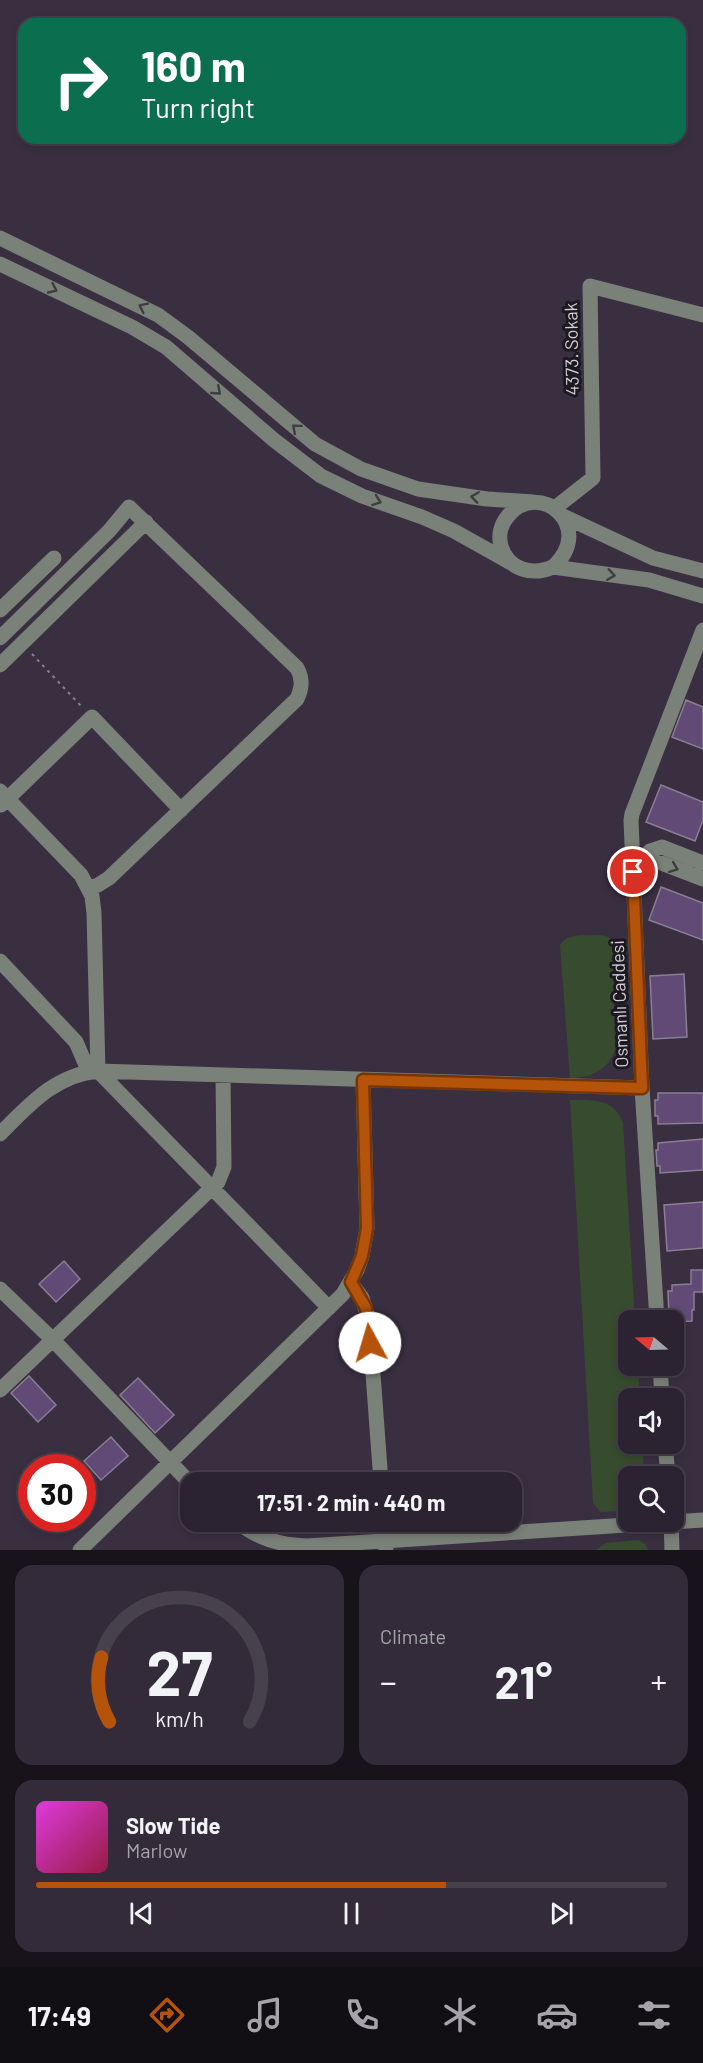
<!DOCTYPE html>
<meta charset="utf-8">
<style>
:root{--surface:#2b2331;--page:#332b39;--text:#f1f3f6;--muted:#a6a4ab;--line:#47404d;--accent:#b45309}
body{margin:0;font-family:Barlow,sans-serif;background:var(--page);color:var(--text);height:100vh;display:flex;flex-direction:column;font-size:22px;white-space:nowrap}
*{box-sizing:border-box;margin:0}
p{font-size:20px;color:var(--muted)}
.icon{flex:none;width:33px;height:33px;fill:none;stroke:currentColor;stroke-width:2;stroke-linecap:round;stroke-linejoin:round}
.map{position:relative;height:1550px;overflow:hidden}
.drawer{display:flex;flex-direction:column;gap:15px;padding:15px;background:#18131b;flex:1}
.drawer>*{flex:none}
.banner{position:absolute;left:18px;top:18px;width:668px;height:126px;border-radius:18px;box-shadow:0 3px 9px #0003,0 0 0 2px var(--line);background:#0b6e4f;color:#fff;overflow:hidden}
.needle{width:39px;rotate:289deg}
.tools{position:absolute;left:618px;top:1310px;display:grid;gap:12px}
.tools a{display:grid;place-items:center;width:66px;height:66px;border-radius:12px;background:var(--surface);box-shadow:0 3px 9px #0003,0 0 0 2px var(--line);font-size:30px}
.speed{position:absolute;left:18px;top:1454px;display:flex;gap:12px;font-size:30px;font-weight:700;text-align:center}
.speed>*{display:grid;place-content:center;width:78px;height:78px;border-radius:50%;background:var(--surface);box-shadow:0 3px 9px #0003,0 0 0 2px var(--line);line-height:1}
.speed .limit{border:9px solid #d22;background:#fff;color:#111}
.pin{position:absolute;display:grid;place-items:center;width:51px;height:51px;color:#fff;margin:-26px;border:3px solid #fff;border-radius:50%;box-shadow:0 2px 6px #0007}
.me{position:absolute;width:66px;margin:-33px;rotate:354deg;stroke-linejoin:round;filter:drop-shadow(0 0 4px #0008)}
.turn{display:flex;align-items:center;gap:21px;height:126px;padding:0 24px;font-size:27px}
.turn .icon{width:78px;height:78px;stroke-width:2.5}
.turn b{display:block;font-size:42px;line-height:51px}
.big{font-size:45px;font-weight:700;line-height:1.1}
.drawer .tile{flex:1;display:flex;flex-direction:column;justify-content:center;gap:9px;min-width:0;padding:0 21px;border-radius:18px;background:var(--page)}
.drawer .dial{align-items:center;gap:0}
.dial svg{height:156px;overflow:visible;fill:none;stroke:var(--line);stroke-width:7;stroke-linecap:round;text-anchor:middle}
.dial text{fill:var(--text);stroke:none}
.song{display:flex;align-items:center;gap:18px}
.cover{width:72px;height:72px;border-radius:9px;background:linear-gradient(135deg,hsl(300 70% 55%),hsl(340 70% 35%))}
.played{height:6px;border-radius:3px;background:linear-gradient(90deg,var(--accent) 65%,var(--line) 65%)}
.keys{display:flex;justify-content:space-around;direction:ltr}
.heat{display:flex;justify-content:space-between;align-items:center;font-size:33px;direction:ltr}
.drawer .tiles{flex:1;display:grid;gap:15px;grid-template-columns:1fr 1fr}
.tile:last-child{grid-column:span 2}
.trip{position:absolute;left:180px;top:1472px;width:342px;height:60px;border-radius:18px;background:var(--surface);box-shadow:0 3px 9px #0003,0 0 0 2px var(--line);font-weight:700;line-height:60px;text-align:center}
.dock{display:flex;height:96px;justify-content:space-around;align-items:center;background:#110e14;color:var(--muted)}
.dock .icon{width:42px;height:42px}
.dock .active{color:var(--accent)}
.dock b{font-size:27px;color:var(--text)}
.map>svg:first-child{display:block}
</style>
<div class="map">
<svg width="703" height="1550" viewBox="0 0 703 1550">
<rect width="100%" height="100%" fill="#392f41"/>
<path fill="#374c2e" d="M600,935l9,2 4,6 2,107c-6,19 -25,29 -45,28l-10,-133c7,-13 27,-9 40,-10z
M570,1100c23,0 44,-2 53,23l12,197h-7v45h10l2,33h-12v45h14l2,33h-16v35l-27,1 -8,-9z
M639,1540l7,5 2,5h-52l10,-7z"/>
<path fill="#624a76" stroke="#8a7e94" stroke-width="1.5" d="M686,700l17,7v42l-31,-12z
M661,785l42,17v18l-8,21 -49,-19z
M661,887l42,16v37l-54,-20z
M684,974l3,63 -34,2 -3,-63z
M658,1093h45v30l-45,1v-8h-3v-16h3z
M703,1139v31l-43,3v-7h-3l-1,-16h2v-7z
M703,1202v46l-36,3 -3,-46z
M64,1261l16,18 -24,23 -17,-18z
M691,1270h12v22h-9v18h-2v11l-18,1 -1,-6h-4l-1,-25h4v-6l19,-1z
M29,1376l27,29 -18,17 -27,-29z
M138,1378l36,37 -19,18 -35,-38z
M111,1437l17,19 -27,24 -17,-19z"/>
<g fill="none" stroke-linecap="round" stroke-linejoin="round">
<path stroke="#898190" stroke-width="2" stroke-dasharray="3 4.5" stroke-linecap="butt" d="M32,654l51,54"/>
<path stroke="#7a8178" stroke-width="15" d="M0,238l158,77 30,22 127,107 46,25 57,20 69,10 46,3
M0,264l132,63 34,20 108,93 47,36 41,20 60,21 32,14 57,32
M555,508l38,-30 -3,-192 113,29
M563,516l90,42 50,13
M553,567c44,-40 -14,-89 -45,-51 -7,8 -10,19 -7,30 7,24 31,30 52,21l96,13 54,16
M0,610l54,-52
M0,638l109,-107 20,-24 168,161c6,11 5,20 0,31l-188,179 -11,7 -9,3
M0,665l146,-143
M0,791l81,84 11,21 2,17 4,158 231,237
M1,805l91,-88 89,93
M650,851l6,10 47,18
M650,851l12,-4 41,16
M0,961l76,81 13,30
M0,1134c29,-29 55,-59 98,-63l544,17
M351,1283l11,15 7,22 12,162
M0,1289l53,51 137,143
M657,1320l-15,-232 -11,-268 1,-6 71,-184
M660,1365l2,33
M0,1390l218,-208 6,-15 -1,-92
M665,1443l3,33
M236,1521c22,18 44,24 71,25l396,-26
M384,1521l2,29
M671,1521l1,29
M80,1550l263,-256 14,-24 5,-14 5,-28 -4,-148"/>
</g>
<defs><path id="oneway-chevron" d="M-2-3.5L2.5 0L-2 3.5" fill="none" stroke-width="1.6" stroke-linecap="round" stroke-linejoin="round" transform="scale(1.5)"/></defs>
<g stroke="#3e3d3f">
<use href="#oneway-chevron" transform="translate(53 289) rotate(25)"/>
<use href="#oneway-chevron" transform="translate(143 307) rotate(-154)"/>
<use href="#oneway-chevron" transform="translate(217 391) rotate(41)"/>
<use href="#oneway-chevron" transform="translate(296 428) rotate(-140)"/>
<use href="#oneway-chevron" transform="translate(475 497) rotate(-172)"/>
<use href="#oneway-chevron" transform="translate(377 501) rotate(20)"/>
<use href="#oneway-chevron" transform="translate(611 575) rotate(8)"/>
<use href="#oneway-chevron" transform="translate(674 868) rotate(21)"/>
</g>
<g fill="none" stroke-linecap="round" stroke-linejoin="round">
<g stroke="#753606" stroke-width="15">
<path id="route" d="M370,1343l-4,-35 -15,-26 11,-26 5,-28 -4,-148 279,8 -9,-216"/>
</g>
<use href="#route" stroke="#b45309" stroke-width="10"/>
</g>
<g text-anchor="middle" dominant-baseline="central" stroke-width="6" stroke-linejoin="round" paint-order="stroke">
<g font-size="18" fill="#d5ceda" stroke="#1d1921">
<text transform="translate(571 349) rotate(-91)">4373. Sokak</text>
<text transform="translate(619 1004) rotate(-92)">Osmanlı Caddesi</text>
</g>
</g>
</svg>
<div class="tools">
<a><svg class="needle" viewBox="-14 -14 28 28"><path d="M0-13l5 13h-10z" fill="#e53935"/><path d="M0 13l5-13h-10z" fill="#a6a4ab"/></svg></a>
<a><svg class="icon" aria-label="sound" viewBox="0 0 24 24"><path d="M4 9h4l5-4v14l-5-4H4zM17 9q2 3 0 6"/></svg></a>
<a><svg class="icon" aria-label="search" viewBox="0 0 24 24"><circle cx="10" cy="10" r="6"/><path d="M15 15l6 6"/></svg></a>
</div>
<div class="speed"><div class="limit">30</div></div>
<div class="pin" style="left:633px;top:872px;background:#d93025"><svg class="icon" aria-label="arrive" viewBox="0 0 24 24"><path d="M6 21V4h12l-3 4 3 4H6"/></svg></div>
<svg class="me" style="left:370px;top:1343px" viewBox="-20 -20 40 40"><circle r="19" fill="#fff"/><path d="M0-13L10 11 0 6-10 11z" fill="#b45309"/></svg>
<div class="trip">17:51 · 2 min · 440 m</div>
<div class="banner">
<div class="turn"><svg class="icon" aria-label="right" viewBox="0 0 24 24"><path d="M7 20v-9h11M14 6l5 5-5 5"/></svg><div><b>160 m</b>Turn right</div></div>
</div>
</div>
<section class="drawer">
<div class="tiles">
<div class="tile dial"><svg viewBox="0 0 100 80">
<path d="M14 69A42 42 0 1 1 86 69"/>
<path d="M14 69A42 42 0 0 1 10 36" stroke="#b45309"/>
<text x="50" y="56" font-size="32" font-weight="700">27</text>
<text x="50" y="72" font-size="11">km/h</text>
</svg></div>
<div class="tile"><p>Climate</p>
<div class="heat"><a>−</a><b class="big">21°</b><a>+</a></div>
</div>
<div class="tile">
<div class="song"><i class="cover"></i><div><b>Slow Tide</b><p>Marlow</p></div></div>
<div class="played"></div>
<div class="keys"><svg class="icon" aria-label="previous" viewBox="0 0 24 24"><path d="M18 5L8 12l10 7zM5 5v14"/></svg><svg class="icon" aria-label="pause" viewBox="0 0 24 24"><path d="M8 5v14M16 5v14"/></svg><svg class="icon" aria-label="next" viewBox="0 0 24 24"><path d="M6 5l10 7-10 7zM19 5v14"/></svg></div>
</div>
</div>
</section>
<nav class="dock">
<b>17:49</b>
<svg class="icon active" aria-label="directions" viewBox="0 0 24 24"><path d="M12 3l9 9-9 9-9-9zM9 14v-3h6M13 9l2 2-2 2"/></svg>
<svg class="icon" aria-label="music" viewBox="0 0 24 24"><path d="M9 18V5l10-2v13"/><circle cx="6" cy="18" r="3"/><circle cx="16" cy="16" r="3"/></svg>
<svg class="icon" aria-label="phone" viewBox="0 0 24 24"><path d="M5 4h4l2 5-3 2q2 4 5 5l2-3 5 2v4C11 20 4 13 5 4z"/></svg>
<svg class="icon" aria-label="climate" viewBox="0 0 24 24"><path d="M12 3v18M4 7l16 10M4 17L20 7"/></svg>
<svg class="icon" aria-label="car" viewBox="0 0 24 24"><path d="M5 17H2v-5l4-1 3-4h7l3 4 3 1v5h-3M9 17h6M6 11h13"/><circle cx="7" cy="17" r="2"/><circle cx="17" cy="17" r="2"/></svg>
<svg class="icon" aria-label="filters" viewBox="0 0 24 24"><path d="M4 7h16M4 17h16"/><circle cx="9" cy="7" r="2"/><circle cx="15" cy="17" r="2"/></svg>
</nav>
